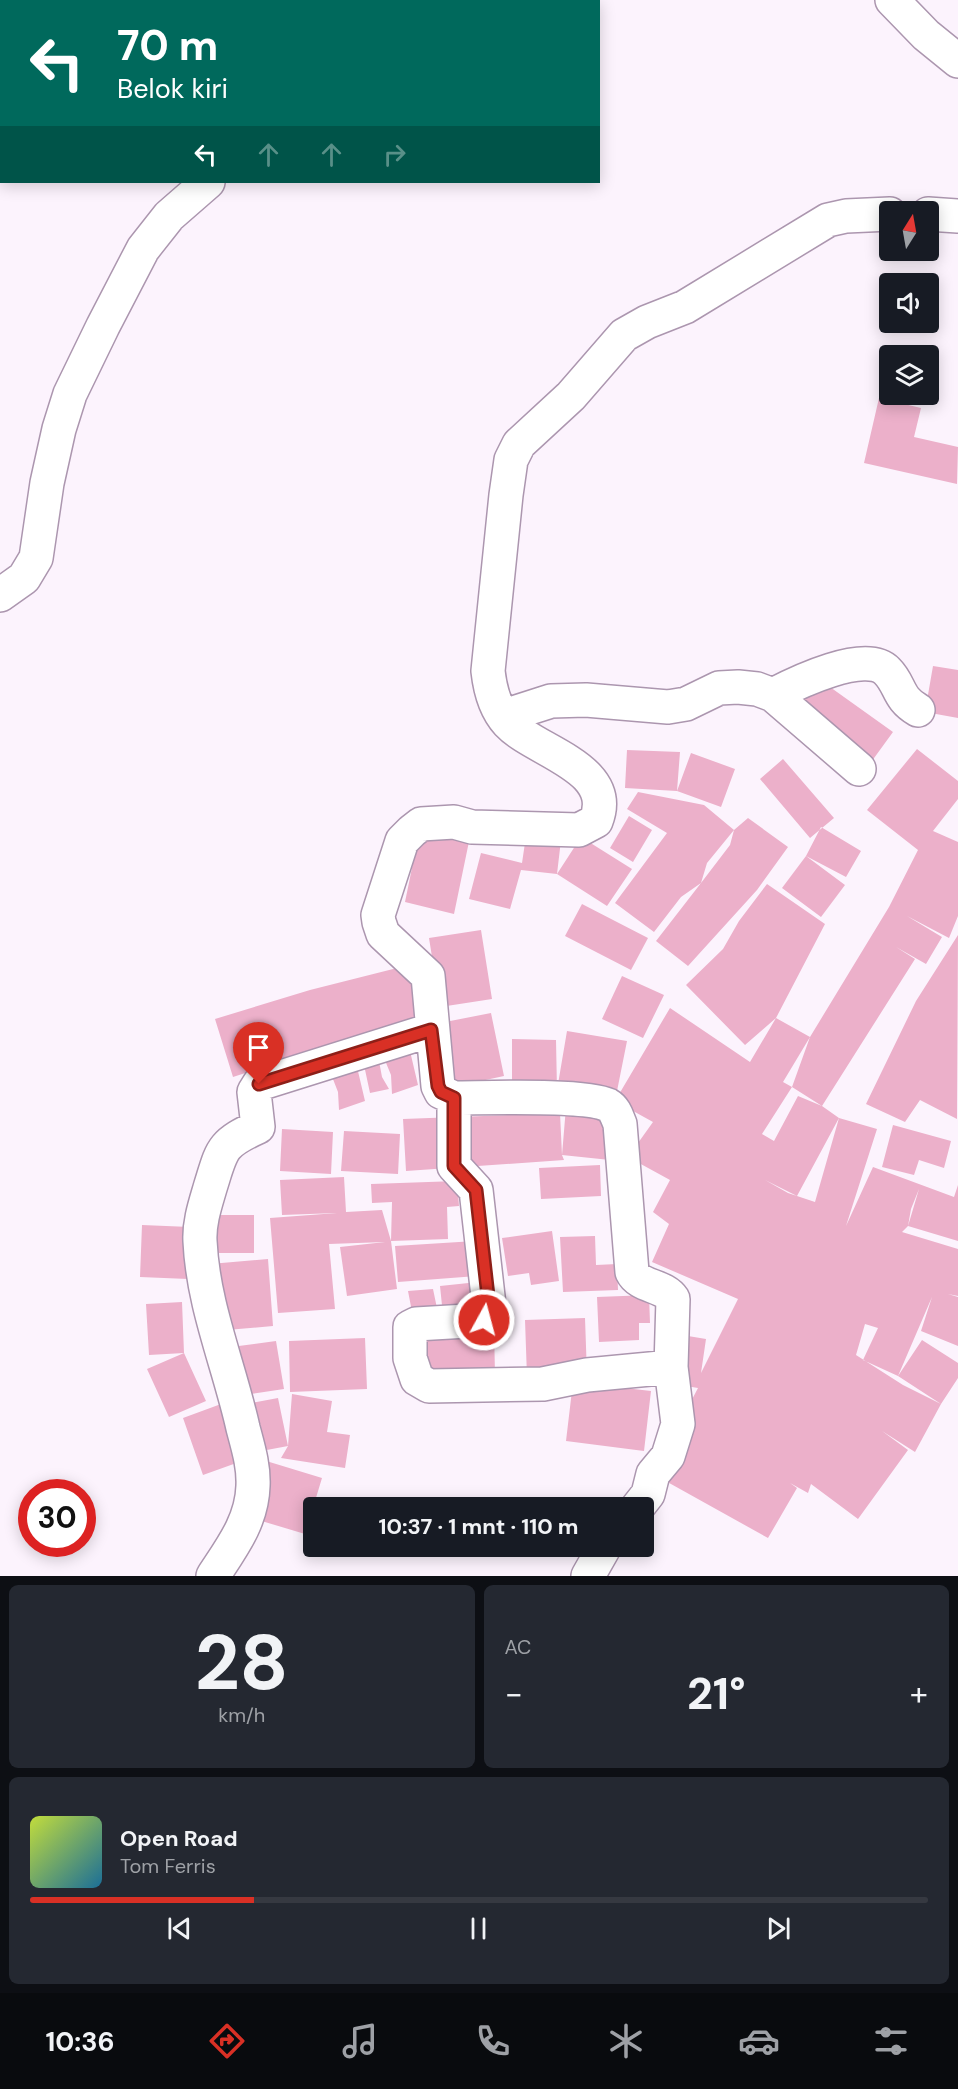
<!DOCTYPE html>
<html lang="id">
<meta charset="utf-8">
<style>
:root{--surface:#171b24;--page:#242831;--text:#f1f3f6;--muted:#9ea1a6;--line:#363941;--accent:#d93025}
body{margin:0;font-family:"DM Sans",sans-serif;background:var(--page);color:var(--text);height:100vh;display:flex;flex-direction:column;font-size:22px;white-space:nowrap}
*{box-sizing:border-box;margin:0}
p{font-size:20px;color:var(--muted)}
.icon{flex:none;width:33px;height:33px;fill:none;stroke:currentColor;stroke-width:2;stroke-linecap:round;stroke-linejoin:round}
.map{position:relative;height:1576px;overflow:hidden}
.drawer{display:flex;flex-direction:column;gap:9px;padding:9px;background:#0d0f14;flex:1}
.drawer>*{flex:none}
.guide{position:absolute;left:0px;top:0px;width:600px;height:183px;box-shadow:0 3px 15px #0003;background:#00695c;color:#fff;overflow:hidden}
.needle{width:39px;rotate:11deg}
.tools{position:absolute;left:879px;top:201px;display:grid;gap:12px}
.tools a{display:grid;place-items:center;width:60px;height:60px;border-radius:6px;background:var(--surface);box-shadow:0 3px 15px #0003;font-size:30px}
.speed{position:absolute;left:18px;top:1479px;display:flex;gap:12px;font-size:30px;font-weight:700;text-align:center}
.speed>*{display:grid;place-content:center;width:78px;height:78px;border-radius:50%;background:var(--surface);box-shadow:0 3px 15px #0003;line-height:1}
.speed .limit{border:9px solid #d22;background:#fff;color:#111}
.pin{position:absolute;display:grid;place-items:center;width:51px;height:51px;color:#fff;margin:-62px -26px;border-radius:50% 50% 50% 0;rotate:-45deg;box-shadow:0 0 6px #0007}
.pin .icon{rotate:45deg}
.me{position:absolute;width:66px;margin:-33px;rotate:7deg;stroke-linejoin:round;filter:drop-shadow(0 0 4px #0008)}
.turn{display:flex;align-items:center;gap:21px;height:126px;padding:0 18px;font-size:27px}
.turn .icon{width:78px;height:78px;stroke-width:2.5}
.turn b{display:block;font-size:42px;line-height:51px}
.lanes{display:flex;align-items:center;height:57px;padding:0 18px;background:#0003;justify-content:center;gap:30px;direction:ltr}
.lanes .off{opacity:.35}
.big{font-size:45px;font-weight:700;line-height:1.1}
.drawer .widget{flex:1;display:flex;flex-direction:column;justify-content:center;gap:9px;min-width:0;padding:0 21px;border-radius:9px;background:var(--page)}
.drawer .dial{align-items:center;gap:0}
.dial b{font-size:78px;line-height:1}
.song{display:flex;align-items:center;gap:18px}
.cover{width:72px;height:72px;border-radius:9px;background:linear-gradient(135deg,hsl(70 70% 55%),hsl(200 70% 35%))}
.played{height:6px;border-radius:3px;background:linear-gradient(90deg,var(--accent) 25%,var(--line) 25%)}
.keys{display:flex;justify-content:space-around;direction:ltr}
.heat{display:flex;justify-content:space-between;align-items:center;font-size:33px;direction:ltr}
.drawer .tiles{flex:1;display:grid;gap:9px;grid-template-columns:1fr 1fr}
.widget:last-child{grid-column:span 2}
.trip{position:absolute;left:303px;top:1497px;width:351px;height:60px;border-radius:6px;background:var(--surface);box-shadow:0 3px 15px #0003;font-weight:700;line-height:60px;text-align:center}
.menu{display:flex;height:96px;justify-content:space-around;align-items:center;background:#090b0e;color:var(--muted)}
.menu .icon{width:42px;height:42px}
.menu .active{color:var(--accent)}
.menu b{font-size:27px;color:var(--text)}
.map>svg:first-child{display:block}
</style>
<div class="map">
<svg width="958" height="1576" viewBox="0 0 958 1576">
<rect width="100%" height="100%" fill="#fcf3fd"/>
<path fill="#ecb0ca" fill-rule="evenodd" d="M879,398l42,10 -7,29 44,10 -1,37 -93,-21z
M933,666l25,4v48l-33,-6z
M816,677l77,55 -24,33 -77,-54z
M917,749l41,32v18l-25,32 25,11v74l-9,22 -42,-22 35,21 -16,27 -30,-17 19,12 -93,147 17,12 38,11 -31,97 27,-59 81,30 4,-12v56l-50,-15 -6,6 56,17v47l-10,-2 10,3v49l-37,-15 11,-34 -34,79 -35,-16 15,-32 -13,-4 -9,31 47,30 38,19 -26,48 -33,-21 26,19 -50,69 -47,-35 -3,9 -18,-10 7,5 -29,50 -115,-64 45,-86 -24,-4 8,-49 24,4 -5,34 37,-74 -86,-37 17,-38 -16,-12 17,-32 -42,-23 25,-35 -38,-21 55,-93 80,54 26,-44 -31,27 -59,-60 37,-36 16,-28 28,-37 58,40 -49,94 34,19 79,-130 29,-57 -51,-40zM810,1037l-18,50 30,19 -24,-10 -24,45 -12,-7 30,-47 -9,-5zM839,1118l-24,84 -27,-9 -23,-13 32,16zM919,1189l-11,37 3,-17z
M627,750l53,2 -3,39 -52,-3z
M691,753l44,16 -14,38 -44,-16z
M783,759l51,59 -24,20 -50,-59z
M638,792l66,13 30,25 14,-12 40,29 -31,43 -69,76 -32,-25 45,-58 -20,14 -27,35 -39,-29 52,-70 -40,-24zM734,830l-4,15 -29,38 6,-20z
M629,816l23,14 -19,32 -23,-14z
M421,824l51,3 -18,87 -49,-12z
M821,827l40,24 -15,26 -40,-21 39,29 -24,32 -39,-29 24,-32z
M526,836l35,4 -4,34 -36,-4 -11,39 -41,-10 12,-46 41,10z
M581,837l51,32 -25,37 -50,-32z
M582,904l66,34 -17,32 -66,-34z
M481,930l11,69 -52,8 -11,-69z
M958,935l-1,184 -37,-19 -15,22 -39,-18 50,-103z
M405,966l16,50 -188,61 -18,-58 95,-29z
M622,976l42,19 -21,43 -41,-19z
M491,1013l13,63 -51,11 -13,-64z
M567,1031l60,10 -12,60 -103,-10v-52l44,1 1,50z
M410,1051l8,34 -26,9 -1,-19 -7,-17z
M379,1061l3,16 7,12 -19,4 -6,-28z
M357,1067l8,34 -26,9 -1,-18 -7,-18z
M566,1107l49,5 -5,48 -48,-5 2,5 -158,11 -3,-52 157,-6 2,42z
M893,1125l58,16 -7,27 -25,-8 -5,15 -32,-8z
M282,1129l51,3 -2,42 -51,-3z
M344,1131l56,3 -2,40 -57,-3z
M600,1165l1,31 -60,3 -2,-31z
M344,1177l2,35 36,-2 9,31 6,48 -50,7 -7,-49 45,-5 -56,2 6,65 -57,4 -8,-95 67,-5 -55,2 -2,-35z
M457,1181l2,25 -12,1 1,32 -57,2 1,-39 -20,1 -1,-19z
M202,1215h52v38h-52z
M142,1225l48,2 -2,52 -48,-2z
M552,1231l7,50 -28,4 -2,-12 -21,3 -6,-38z
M595,1236l1,29 21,-1 1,26 -55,2 -3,-55z
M475,1241l2,35 -79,6 -3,-36z
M268,1259l5,67 -58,5 -5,-67z
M478,1282l3,30 -38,3 -3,-29z
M433,1289l5,24 -25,4 -5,-26z
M649,1295l1,28h-11v17l-40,2 -2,-45z
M182,1302l2,51 -35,2 -3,-51z
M585,1318l2,57 -60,2 -2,-57z
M494,1327l1,48 -68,2 -1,-48z
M365,1338l2,51 -77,3 -1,-51z
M922,1340l36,23v15l-17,26 -43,-28z
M276,1341l8,48 -46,7 -7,-49z
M184,1353l22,48 -37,16 -22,-48z
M573,1382l78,9 -7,60 -78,-10z
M292,1394l40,7 -5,31 23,3 -5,33 -64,-10 7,-12 -32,6 -10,-48 32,-6 10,48z
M221,1404l21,57 -39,14 -20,-57z
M263,1460l59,18 -17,56 -60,-18z"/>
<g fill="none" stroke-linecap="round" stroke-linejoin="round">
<g stroke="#ac96af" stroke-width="36">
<path id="minor" d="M892,0l34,35 32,26
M401,2l1,-2
M928,214l30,2
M0,595l24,-17 12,-20 11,-75 12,-54 11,-35 33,-68 40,-77 26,-33 39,-34
M773,695c23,-12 93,-46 114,-24 14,14 10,27 31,39
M504,716l47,-15 35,-1 82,7 18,-3 33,-16 19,-1 19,2 16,6 86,74
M454,1098v68l22,24 14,124 -6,6 -68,4 -6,3v31l7,21 12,7 114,-2 44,-9 84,-8
M637,1508l11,-14 5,-20 15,-18 10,-32 -7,-57 2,-68c-9,-14 -34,-12 -41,-27l-12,-148c-3,-7 -5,-15 -12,-19 -23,-11 -123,-7 -154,-7l-13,-6 -3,-6 -10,-110 -45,-42 -4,-12 -1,-7 24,-74 10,-10 9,-7 33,-2 18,5 107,3 17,-9c21,-54 -61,-69 -88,-98 -12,-13 -18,-34 -20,-52l18,-176 5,-35 8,-16 52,-48 53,-61 23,-13 38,-15 143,-87 18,-4 44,-2
M213,1576c19,-29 39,-55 40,-90 1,-20 -5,-39 -10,-58 -14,-63 -40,-122 -43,-187 -1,-18 5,-36 10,-53 12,-38 10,-44 48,-61l-4,-35 5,-8 172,-54
M588,1576l17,-30"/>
</g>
<use href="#minor" stroke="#fff" stroke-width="33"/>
</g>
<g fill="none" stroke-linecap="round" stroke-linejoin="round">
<g stroke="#8d1f18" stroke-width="15">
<path id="route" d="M259,1084l172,-54 7,56 3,6 13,6v68l22,24 14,124 -6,6"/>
</g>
<use href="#route" stroke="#d93025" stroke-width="10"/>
</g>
</svg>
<div class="tools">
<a><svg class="needle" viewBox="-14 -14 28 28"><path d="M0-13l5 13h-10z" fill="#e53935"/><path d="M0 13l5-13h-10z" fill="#9ea1a6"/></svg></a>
<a><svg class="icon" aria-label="sound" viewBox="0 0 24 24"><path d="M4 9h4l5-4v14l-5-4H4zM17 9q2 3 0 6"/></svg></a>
<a><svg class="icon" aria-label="layers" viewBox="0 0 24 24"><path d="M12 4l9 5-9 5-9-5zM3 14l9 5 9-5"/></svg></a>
</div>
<div class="speed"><div class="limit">30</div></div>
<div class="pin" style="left:259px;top:1084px;background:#d93025"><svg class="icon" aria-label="arrive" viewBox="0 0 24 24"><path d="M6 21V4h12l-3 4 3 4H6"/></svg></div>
<svg class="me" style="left:484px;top:1320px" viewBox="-20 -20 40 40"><circle r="17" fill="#d93025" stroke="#fff" stroke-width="3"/><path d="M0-11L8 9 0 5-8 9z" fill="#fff"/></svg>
<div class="trip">10:37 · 1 mnt · 110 m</div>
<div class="guide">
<div class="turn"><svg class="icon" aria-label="left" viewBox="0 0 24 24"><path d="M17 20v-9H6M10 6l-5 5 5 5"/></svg><div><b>70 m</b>Belok kiri</div></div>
<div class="lanes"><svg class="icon" aria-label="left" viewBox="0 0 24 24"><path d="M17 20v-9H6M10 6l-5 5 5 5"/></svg><svg class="icon off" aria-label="ahead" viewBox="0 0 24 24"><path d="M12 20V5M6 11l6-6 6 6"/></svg><svg class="icon off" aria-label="ahead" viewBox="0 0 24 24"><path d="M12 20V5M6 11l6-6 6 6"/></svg><svg class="icon off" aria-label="right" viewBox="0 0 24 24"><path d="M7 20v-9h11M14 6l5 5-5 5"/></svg></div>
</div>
</div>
<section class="drawer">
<div class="tiles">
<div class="widget dial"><b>28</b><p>km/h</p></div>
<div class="widget"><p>AC</p>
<div class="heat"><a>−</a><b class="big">21°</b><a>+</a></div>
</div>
<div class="widget">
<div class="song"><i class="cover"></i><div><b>Open Road</b><p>Tom Ferris</p></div></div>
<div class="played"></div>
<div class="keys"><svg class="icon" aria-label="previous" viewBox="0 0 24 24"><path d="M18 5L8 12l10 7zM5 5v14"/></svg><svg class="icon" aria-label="pause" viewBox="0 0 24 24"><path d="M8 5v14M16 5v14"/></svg><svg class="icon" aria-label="next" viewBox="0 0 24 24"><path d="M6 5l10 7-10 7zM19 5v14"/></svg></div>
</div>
</div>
</section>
<nav class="menu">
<b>10:36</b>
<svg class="icon active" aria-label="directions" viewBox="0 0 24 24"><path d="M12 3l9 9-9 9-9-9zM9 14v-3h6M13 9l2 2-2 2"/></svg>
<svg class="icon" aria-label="music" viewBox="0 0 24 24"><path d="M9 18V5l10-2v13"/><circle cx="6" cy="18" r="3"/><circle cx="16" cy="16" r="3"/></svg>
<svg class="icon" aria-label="phone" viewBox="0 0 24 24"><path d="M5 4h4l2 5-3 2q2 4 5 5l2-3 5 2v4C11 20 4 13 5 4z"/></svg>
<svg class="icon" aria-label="climate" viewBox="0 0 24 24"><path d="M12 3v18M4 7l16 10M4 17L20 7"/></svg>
<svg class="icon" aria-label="car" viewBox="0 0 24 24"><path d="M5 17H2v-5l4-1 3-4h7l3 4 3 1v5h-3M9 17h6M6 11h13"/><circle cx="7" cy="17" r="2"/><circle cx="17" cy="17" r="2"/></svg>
<svg class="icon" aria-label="filters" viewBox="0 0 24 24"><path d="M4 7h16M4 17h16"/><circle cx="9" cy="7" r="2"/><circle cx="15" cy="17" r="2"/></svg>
</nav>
